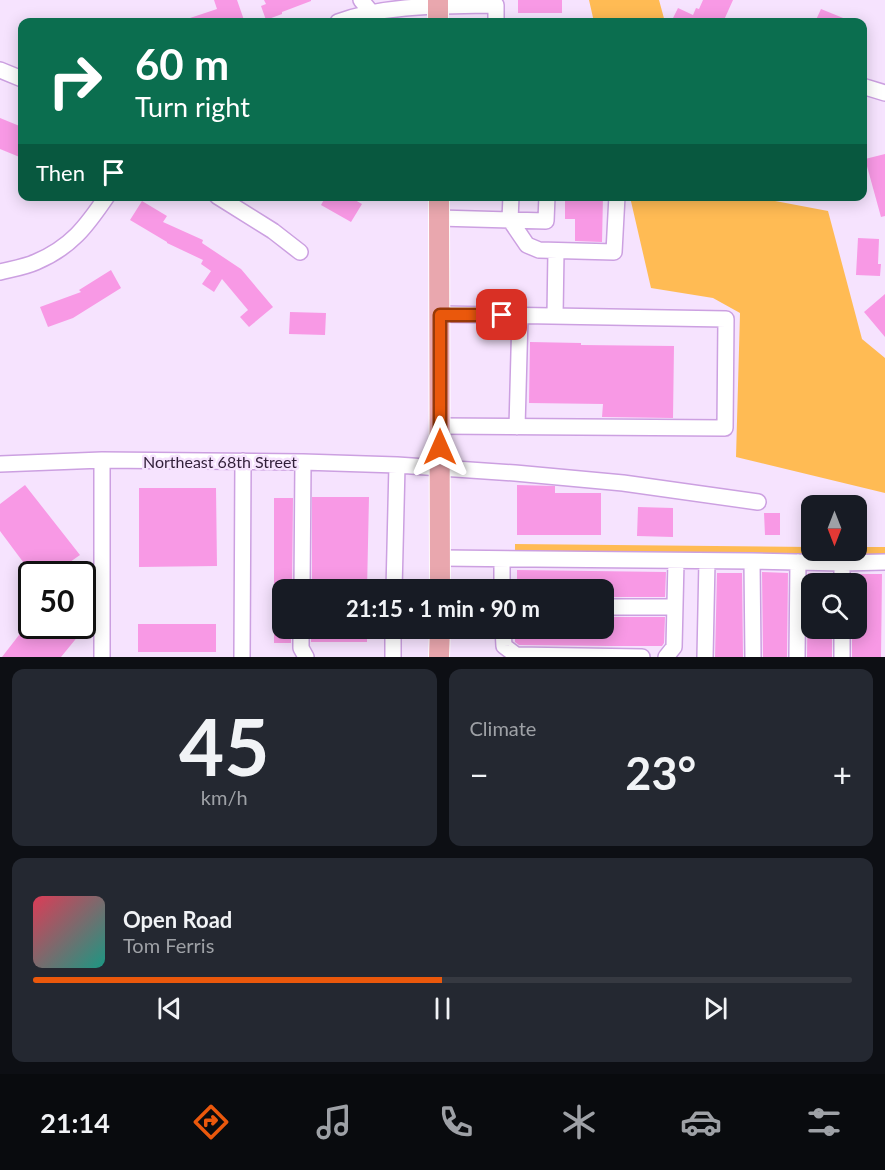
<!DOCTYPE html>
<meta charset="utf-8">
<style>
:root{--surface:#171b24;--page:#242831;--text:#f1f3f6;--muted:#9ea1a6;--line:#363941;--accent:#ea580c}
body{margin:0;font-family:Lato,sans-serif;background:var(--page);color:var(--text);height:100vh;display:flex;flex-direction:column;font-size:22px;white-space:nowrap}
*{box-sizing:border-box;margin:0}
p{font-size:20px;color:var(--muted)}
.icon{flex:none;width:33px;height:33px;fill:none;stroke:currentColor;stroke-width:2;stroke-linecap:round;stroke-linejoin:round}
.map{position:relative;height:657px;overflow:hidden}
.panel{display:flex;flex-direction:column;gap:12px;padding:12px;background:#0d0f14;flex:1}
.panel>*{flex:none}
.guide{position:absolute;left:18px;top:18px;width:849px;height:183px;border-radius:12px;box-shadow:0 3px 15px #0003;background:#0b6e4f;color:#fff;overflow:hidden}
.needle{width:39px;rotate:180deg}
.controls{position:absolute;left:801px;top:495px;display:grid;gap:12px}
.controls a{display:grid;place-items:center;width:66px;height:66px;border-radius:12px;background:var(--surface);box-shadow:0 3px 15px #0003;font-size:30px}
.speed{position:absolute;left:18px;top:561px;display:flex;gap:12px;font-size:30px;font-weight:700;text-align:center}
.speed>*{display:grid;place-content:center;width:78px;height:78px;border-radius:50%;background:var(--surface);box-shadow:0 3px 15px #0003;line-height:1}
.speed .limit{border:3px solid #111;border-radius:9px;background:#fff;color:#111}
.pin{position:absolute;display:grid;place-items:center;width:51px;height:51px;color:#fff;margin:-26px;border-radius:12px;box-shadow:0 3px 9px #0006}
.me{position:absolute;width:66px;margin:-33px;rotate:0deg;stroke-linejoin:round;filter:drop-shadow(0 0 4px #0008)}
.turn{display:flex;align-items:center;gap:21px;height:126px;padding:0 18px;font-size:27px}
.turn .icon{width:78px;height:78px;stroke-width:2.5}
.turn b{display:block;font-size:42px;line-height:51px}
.then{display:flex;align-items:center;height:57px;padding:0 18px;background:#0003;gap:12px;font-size:22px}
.big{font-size:45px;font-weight:700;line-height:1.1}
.panel .card{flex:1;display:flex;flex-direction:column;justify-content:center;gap:9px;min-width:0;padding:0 21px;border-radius:12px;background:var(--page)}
.panel .dial{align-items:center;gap:0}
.dial b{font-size:78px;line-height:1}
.song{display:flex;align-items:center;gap:18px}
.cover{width:72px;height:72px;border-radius:9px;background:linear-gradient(135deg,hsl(350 70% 55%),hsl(170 70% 35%))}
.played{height:6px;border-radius:3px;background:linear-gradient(90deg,var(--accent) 50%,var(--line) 50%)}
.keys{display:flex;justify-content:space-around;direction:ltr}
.heat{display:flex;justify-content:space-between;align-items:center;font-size:33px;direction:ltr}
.panel .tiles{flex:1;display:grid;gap:12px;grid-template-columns:1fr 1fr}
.card:last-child{grid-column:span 2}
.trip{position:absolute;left:272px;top:579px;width:342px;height:60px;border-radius:12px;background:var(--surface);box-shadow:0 3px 15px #0003;font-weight:700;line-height:60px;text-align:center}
.menu{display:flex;height:96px;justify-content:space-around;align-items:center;background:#090b0e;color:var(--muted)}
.menu .icon{width:42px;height:42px}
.menu .selected{color:var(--accent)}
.menu b{font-size:27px;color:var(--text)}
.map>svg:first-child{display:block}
</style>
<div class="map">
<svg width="885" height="657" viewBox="0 0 885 657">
<rect width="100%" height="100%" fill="#f6e3fe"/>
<path fill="#ffbb54" d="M589,0h70l6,22h-71z
M630,197h124l74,14 34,128 23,19v135l-149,-36 4,-144 -27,-15 -62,-10z
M515,544l296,3 1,3h44l1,-3h28v8l-370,1z"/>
<path fill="#f899e5" d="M214,0h23l7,20 -8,2h-52v-2l33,-11z
M264,0h47v1l-29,11v2l-16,6 -5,-14 5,-2z
M518,0h44v13h-44z
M703,0h30l-9,20 7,2h-60l7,-14 15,7 3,-7 3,1z
M821,9l32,13h-38z
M0,118l22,9v31l-22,-9z
M885,154v62l-4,1 -16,-58z
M326,196h22l14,8 -11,18 -30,-17z
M565,196h38l-1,46 -27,-1v-22h-10z
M142,201l25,15 -4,6 40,18 -1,3 39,26 32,38 -24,20 -9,-10 8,-7 -26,-31 -8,13 -12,-8 9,-13 -10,-7 2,-4 -36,-17v-1l-37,-22z
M858,238l21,1 -1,25h3l-1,12 -24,-1z
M111,270l10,18 -48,30 -25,9 -8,-20 41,-15 -2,-2z
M885,294v43l-21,-25z
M290,312l36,1 -1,22 -36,-1z
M530,342l51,1v2l93,1 -1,72 -71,-1 1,-13 -74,-1z
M25,485l55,70 -27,19h-21l-32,-43v-27z
M517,485l38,1v7h46v42h-84z
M139,488h77l1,78 -78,1z
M312,497h57l-2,93h-55z
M274,498h19l-1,92h-18z
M638,507l35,1v29l-36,-1z
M764,513h16v22h-15z
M517,570l149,2 -1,25h-62v-7h-86z
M762,572l26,1 -1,84h-24z
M717,573h25l1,84h-28z
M808,573h4v55h20v29h-25z
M856,574h26l-1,83h-29v-29h4z
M603,617h62l-1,26 -2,3h-53l-90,-1 -4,-3v-14h88z
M138,624h78v28h-78z
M26,626h40l13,9 -18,22h-59z
M274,628h17v15h-17z
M311,628h56v14h-56z"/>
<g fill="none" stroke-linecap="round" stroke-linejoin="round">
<g stroke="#cca0e1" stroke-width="18">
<path id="minor" d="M361,0l10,12
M338,22c48,-18 108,-16 158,-17v17
M0,70l22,9
M862,86l23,7
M217,196l56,35 27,21
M511,196l-1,24 17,25 12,5 75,2 3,-56
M439,218l107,3 1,-25
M0,272c12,-3 25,-5 36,-10 35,-15 50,-35 71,-66
M440,314l286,5 -1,109 -285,-2
M555,316l1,-65
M517,427l3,-111
M102,460v197
M0,464l102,-4 201,2 94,3 118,8 108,10 135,19
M441,558l311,3 90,2 43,-1
M502,560v30
M752,561l1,96
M842,584v-21
M302,590l1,-128
M394,590l3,-125
M603,607h71
M301,628v20l5,9
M503,628l1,18 12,9 126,2
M242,657l1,-196
M393,657v-29
M666,657l8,-10 2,-86
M705,657l2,-96
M797,657l1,-95
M842,657v-29"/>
</g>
<g stroke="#fff" stroke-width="22">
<path id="major" d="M438,22v-22
M439,196l1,394
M439,657l1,-29"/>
</g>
<use href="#minor" stroke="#fff" stroke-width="15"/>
<use href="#major" stroke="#e9a7ae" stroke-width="20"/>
</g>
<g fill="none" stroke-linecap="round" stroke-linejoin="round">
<g stroke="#983908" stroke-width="15">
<path id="route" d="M440,447v-132h62"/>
</g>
<use href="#route" stroke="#ea580c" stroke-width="10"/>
</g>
<g text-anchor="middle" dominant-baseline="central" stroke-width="5" stroke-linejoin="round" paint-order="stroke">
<g font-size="16" fill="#311f39" stroke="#f6e3fe">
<text x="220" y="461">Northeast 68th Street</text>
</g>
</g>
</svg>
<div class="controls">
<a><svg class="needle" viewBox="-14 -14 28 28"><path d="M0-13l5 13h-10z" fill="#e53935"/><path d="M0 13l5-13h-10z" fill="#9ea1a6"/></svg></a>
<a><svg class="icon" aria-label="search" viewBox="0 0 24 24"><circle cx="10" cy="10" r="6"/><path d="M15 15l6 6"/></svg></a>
</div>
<div class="speed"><div class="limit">50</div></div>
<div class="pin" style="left:502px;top:315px;background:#d93025"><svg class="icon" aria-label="arrive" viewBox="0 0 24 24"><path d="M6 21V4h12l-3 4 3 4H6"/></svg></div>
<svg class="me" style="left:440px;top:447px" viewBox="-20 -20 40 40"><path d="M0-17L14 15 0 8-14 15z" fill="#ea580c" stroke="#fff" stroke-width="4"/></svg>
<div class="trip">21:15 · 1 min · 90 m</div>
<div class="guide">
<div class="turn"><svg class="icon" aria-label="right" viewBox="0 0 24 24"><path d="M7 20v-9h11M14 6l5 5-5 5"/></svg><div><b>60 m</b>Turn right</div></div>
<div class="then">Then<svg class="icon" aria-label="arrive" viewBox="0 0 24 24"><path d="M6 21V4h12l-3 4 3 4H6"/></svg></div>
</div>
</div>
<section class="panel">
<div class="tiles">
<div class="card dial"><b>45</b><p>km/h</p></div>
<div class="card"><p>Climate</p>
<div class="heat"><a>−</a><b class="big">23°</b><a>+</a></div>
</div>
<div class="card">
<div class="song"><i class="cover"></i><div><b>Open Road</b><p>Tom Ferris</p></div></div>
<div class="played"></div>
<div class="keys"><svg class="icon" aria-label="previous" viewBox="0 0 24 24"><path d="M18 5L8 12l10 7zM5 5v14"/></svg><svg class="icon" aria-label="pause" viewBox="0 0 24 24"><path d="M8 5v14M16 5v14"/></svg><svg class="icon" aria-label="next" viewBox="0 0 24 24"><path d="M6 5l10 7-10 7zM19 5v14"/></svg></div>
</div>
</div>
</section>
<nav class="menu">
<b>21:14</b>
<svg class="icon selected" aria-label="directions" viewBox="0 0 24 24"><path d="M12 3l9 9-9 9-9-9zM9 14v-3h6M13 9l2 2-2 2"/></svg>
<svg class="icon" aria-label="music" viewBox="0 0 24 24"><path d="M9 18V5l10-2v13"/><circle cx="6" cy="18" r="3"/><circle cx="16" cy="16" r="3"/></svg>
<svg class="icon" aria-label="phone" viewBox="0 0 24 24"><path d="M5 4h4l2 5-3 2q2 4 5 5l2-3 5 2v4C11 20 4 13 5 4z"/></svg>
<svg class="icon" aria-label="climate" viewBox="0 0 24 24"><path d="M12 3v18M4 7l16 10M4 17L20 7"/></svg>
<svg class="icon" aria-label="car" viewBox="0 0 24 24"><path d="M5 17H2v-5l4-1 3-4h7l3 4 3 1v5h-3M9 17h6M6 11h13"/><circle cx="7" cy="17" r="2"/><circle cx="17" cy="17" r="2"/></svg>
<svg class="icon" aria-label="filters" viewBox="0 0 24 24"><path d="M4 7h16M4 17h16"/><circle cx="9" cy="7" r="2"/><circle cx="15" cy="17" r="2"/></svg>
</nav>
